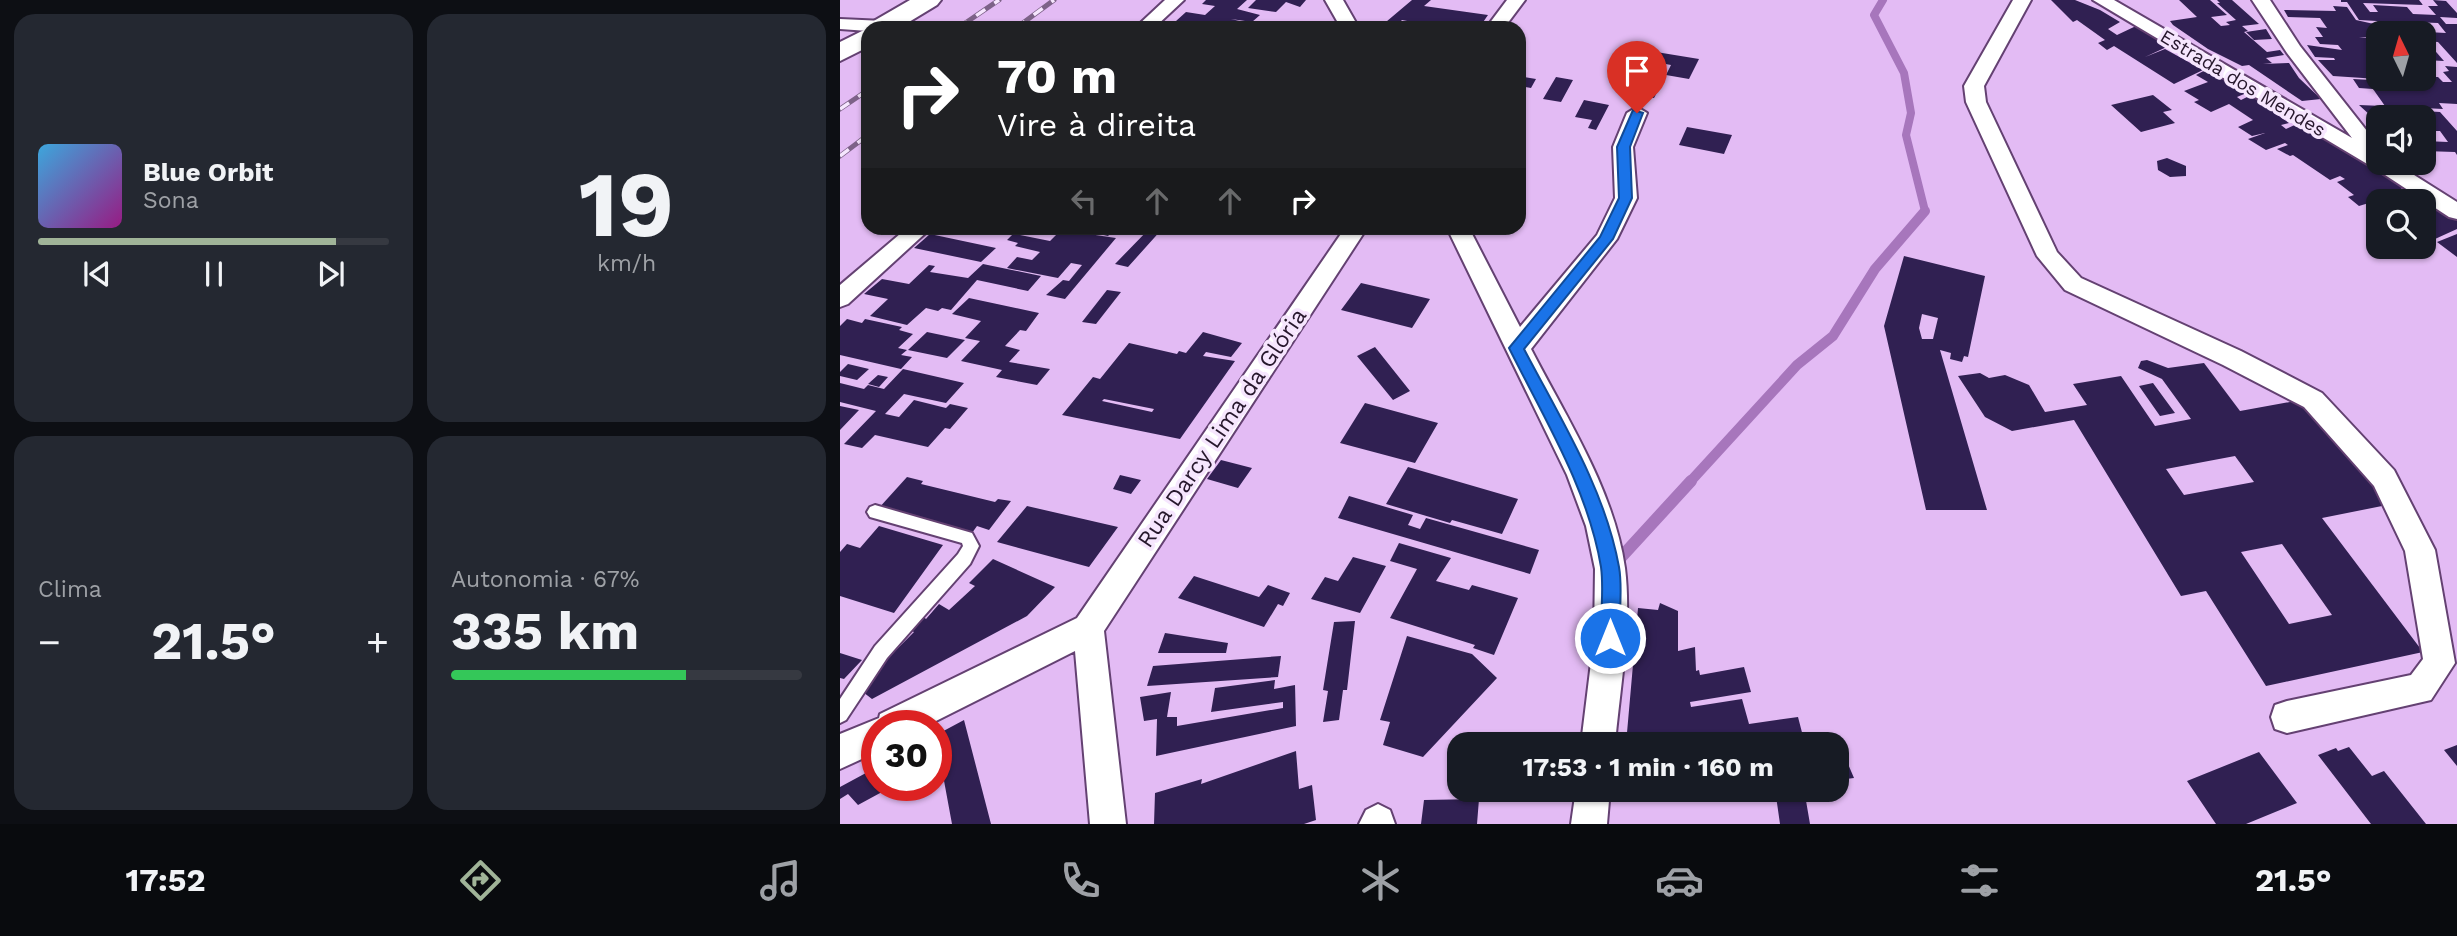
<!DOCTYPE html>
<html lang="pt">
<meta charset="utf-8">
<style>
:root{--surface:#171b24;--page:#242831;--text:#f1f3f6;--muted:#9ea1a6;--line:#363941;--accent:#a0b498}
body{margin:0;font-family:"Work Sans",sans-serif;background:var(--page);color:var(--text);height:100vh;display:flex;flex-direction:column;font-size:26px;white-space:nowrap}
*{box-sizing:border-box;margin:0}
p{font-size:23px;color:var(--muted)}
.icon{flex:none;width:38px;height:38px;fill:none;stroke:currentColor;stroke-width:2;stroke-linecap:round;stroke-linejoin:round}
.map{position:relative;flex:1;overflow:hidden}
.sheet{display:flex;flex-direction:column;gap:14px;padding:14px;background:#0d0f14;width:840px}
.sheet>*{flex:none}
.guide{position:absolute;left:21px;top:21px;width:665px;height:214px;border-radius:21px;box-shadow:0 2px 5px #0004;background:#202124;color:#fff;overflow:hidden}
.needle{width:46px;rotate:355deg}
.fabs{position:absolute;left:1526px;top:21px;display:grid;gap:14px}
.fabs a{display:grid;place-items:center;width:70px;height:70px;border-radius:14px;background:var(--surface);box-shadow:0 2px 5px #0004;font-size:35px}
.speed{position:absolute;left:21px;top:710px;display:flex;gap:14px;font-size:35px;font-weight:700;text-align:center}
.speed>*{display:grid;place-content:center;width:91px;height:91px;border-radius:50%;background:var(--surface);box-shadow:0 2px 5px #0004;line-height:1}
.speed .limit{border:10px solid #d22;background:#fff;color:#111}
.pin{position:absolute;display:grid;place-items:center;width:60px;height:60px;color:#fff;margin:-72px -30px;border-radius:50% 50% 50% 0;rotate:-45deg;box-shadow:0 0 7px #0007}
.pin .icon{rotate:45deg}
.me{position:absolute;width:77px;margin:-38px;rotate:0deg;stroke-linejoin:round;filter:drop-shadow(0 0 5px #0008)}
.turn{display:flex;align-items:center;gap:24px;height:147px;padding:0 21px;font-size:32px}
.turn .icon{width:91px;height:91px;stroke-width:2.5}
.turn b{display:block;font-size:49px;line-height:60px}
.lanes{display:flex;align-items:center;height:66px;padding:0 21px;background:#0003;justify-content:center;gap:35px;direction:ltr}
.lanes .off{opacity:.35}
.big{font-size:52px;font-weight:700;line-height:1.1}
.sheet .card{flex:1;display:flex;flex-direction:column;justify-content:center;gap:10px;min-width:0;padding:0 24px;border-radius:21px;background:var(--page)}
.sheet .dial{align-items:center;gap:0}
.dial b{font-size:91px;line-height:1}
.song{display:flex;align-items:center;gap:21px}
.cover{width:84px;height:84px;border-radius:10px;background:linear-gradient(135deg,hsl(200 70% 55%),hsl(310 70% 35%))}
.played{height:7px;border-radius:4px;background:linear-gradient(90deg,var(--accent) 85%,var(--line) 85%)}
.keys{display:flex;justify-content:space-around;direction:ltr}
.heat{display:flex;justify-content:space-between;align-items:center;font-size:38px;direction:ltr}
.charge{height:10px;border-radius:5px;background:linear-gradient(90deg,#34c759 67%,var(--line) 0)}
.sheet .tiles{flex:1;display:grid;gap:14px;grid-template-columns:repeat(2,1fr)}
.trip{position:absolute;left:607px;top:732px;width:402px;height:70px;border-radius:21px;background:var(--surface);box-shadow:0 2px 5px #0004;font-weight:700;line-height:70px;text-align:center}
.tabs{display:flex;height:112px;justify-content:space-around;align-items:center;background:#090b0e;color:var(--muted)}
.tabs .icon{width:49px;height:49px}
.tabs .current{color:var(--accent)}
.tabs b{font-size:32px;color:var(--text)}
main{display:flex;flex:1;min-height:0}
.map>svg:first-child{display:block}
</style>
<main>
<section class="sheet">
<div class="tiles">
<div class="card">
<div class="song"><i class="cover"></i><div><b>Blue Orbit</b><p>Sona</p></div></div>
<div class="played"></div>
<div class="keys"><svg class="icon" aria-label="previous" viewBox="0 0 24 24"><path d="M18 5L8 12l10 7zM5 5v14"/></svg><svg class="icon" aria-label="pause" viewBox="0 0 24 24"><path d="M8 5v14M16 5v14"/></svg><svg class="icon" aria-label="next" viewBox="0 0 24 24"><path d="M6 5l10 7-10 7zM19 5v14"/></svg></div>
</div>
<div class="card dial"><b>19</b><p>km/h</p></div>
<div class="card"><p>Clima</p>
<div class="heat"><a>−</a><b class="big">21.5°</b><a>+</a></div>
</div>
<div class="card"><p>Autonomia · 67%</p><b class="big">335 km</b><div class="charge"></div></div>
</div>
</section>
<div class="map">
<svg width="1617" height="824" viewBox="0 0 1617 824">
<rect width="100%" height="100%" fill="#e3bbf4"/>
<g fill="none" stroke-linecap="round" stroke-linejoin="round">
<path stroke="#a776bc" stroke-width="8" d="M1043,0l-9,15 30,58 7,40 -5,22 19,76 -2,2"/>
<path stroke="#a776bc" stroke-width="10" d="M849,483l108,-118 36,-29 42,-67 50,-58"/>
<path stroke="#a776bc" stroke-width="12" d="M774,565l77,-84"/>
</g>
<path fill="#302052" fill-rule="evenodd" d="M366,0h41l-10,9 23,6 -8,7 -21,-3 22,5 -5,4h-27l-45,-7 10,-9 19,3 10,-9 -13,-2z
M416,0h50l-6,7 -14,-5 -10,10 -28,-4z
M572,0h19l-7,6 64,9 -9,13h-36l-41,-8 -2,2 22,6 -42,-1z
M1211,0h24l25,10 20,12 -12,7 9,6 19,-9 35,19 -26,12 20,-8 38,21 -29,14 -60,-38 -7,4 -9,-7 7,-3 -28,-20 -4,2z
M1339,0h31l17,15 -16,2 10,9 9,-1 -4,-3 10,-2 -19,-17h3l-3,-3h15l27,24 -17,2 6,5 -4,1 23,20 13,-2 4,5 -18,3 6,5 -9,1 26,-1 10,15 22,21 -19,2 -53,-36 -7,1 -34,-17 -35,-24 -3,-4 27,-4z
M1501,0h78l4,5 -60,-2 7,9h8l-5,-7 34,2 6,7 23,1 -8,-9h10l-5,-6 13,1 11,12v5l-17,-1 6,7h11v39l-19,-21 -14,-1v-7h5l-2,-2 19,1 -8,-10 -25,-1 3,4h-13l6,7h-23l-9,-12 -18,-1 -12,-18h-6z
M1493,6l14,1 9,13 18,4 7,9h-3v4h-19l19,2v40l-45,-3 -15,-16h17l-1,-2 -19,-1 -8,-12 35,5 -4,-5 -18,-1 -5,-7h8l-7,-10 11,1 -7,-10 -32,-1 -4,-7 52,1z
M1426,29l6,10 -18,1 -8,-8z
M1584,44l6,1 14,16 -20,-1z
M810,51l49,8 -10,20 -23,-4 5,-10 -27,-5z
M1584,65l9,12h5l5,5h9l-9,-10 6,-1 -4,-5 12,1v37l-18,-1 4,6 -58,-3 -12,-17 -14,-1 -6,-9 37,2 -3,-2h37z
M1371,67l38,25 -12,5 4,3 14,-7 26,16 -8,3 16,11 -8,2 5,4 15,-7 50,34 54,31 -4,1 18,13h-38l6,-2 -2,-1 -26,8 -11,-9 6,-2 -17,-13 8,-3 -5,-3 -10,4 -37,-25 -3,1 -13,-7 11,-4 -3,-2 -19,7 -18,-11 17,-6 -13,3 -14,-9 15,-7 -24,-16 -18,8 -17,-10 5,-2 -15,-9 24,-9 -12,-7z
M679,76l17,3 -5,9 -12,-2z
M806,76l18,3 -10,19 -18,-3z
M716,77l17,3 -12,22 -18,-3z
M1313,95l19,15 -9,2 12,11 -34,9 -30,-27z
M744,100l25,5 -13,25 -8,-2 4,-8 -17,-3z
M1519,105l24,1 7,11 -19,-1z
M1549,109l51,3 17,19v24l-2,-3 -31,-1v-10l24,1 -8,-11h-16v-14h-29z
M847,127l45,8 -8,19 -45,-9z
M1327,158l19,8v10l-16,1 -12,-7 -1,-9z
M1584,199l33,21v9l-33,15z
M151,228h37l-8,7 30,6 11,-11 55,8 -51,61 -19,-4 17,-15 6,1 13,-16 -11,-2 -13,15 -51,-10 10,-11 15,3 8,-8 -25,-6 3,-3 -11,-3 7,-7z
M234,228h42l-8,8z
M310,228h13l-35,39 -13,-3z
M90,234l66,14 -15,14 -67,-14z
M1617,234v23l-20,-15z
M1064,256l81,20 -17,81 -4,-1 -2,6 -12,-3 1,-6 -11,-3 47,160h-61l-42,-184zM1082,314l16,4 -5,21h-11l-3,-11z
M143,264l58,12 -13,15 -51,-11 -26,30 -9,-2 -4,3 -12,-3 -19,17 -37,-9 18,-17 -24,-5 18,-15 27,5 20,-19 6,1 -5,6 38,6z
M521,283l69,16 -18,29 -71,-18z
M267,290l14,2 -25,32 -14,-2z
M129,298l70,15 -13,18 -6,-1 -15,16 15,4 -11,12 41,7 -13,16 -41,-8 6,-7 -41,-9 19,-20 -15,-3 16,-17 -29,-7z
M7,319l15,4 3,-4 37,8 -3,3 14,4 -15,14 9,2 -6,5 11,2 -11,12 -61,-14v-29z
M87,332l38,8 -18,18 -39,-8z
M363,332l39,11 -11,14 -25,-5 -3,4 32,5 -55,78 -118,-24 31,-38 7,2 29,-36 48,11 2,-3 7,2zM264,399l50,10 -2,3 -50,-11z
M535,347l35,44 -17,9 -36,-44z
M1307,360l21,8 36,-5 36,48 66,-12 86,105 -70,14 101,134 -157,34 -60,-95 -25,5 -107,-176 -62,11 -27,-14 -27,-41 22,-3 9,5 16,-3 24,10 16,27 42,-7 -14,-21 48,-8 34,50 36,-7 -29,-40 -24,-11 3,-7zM1395,456l19,26 -70,13 -18,-26zM1442,544l50,71 -43,9 -48,-72z
M8,364l21,5 -12,11 -17,-4v-4z
M63,369l61,14 -18,20 -42,-9 -19,20 14,3 15,-17 32,8 4,-4 18,4 -18,21 -5,-1 -17,19 -53,-12 -13,13 -18,-4 32,-33 -36,-9v-19l24,6 4,-4 16,4z
M38,375l10,2 -9,10 -11,-3z
M1313,383l22,30 -15,3 -21,-30z
M525,403l73,20 -23,40 -75,-20z
M0,406l19,4 -19,20z
M381,460l31,8 -14,20 -31,-9z
M568,467l110,32 -16,35 -50,-14 -2,3 -64,-19z
M280,475l21,5 -10,14 -18,-5z
M67,477l16,4 -2,3 74,18 3,-3 13,2 -22,29 -12,-4 -5,7 -94,-24z
M509,496l64,19 -5,10 12,4 6,-11 113,32 -9,24 -192,-56z
M187,506l91,21 -29,40 -92,-25z
M39,526l64,19 -49,68 -54,-17v-44l7,-8 13,4z
M559,543l52,15 -15,23 33,9 3,-5 46,13 -24,57 -21,-7 2,-3 -85,-27 27,-49 -27,-8z
M513,557l33,9 -26,47 -49,-14 14,-22 13,4z
M153,559l62,28 -28,29 -155,83 -13,-10 30,-43 7,4 18,-18 -7,-3 14,-15 5,5 13,-15 10,6 26,-24 -6,-3z
M354,576l65,21 9,-12 22,8 -7,13 -5,-2 -14,23 -86,-29z
M820,603l18,8v40l17,-4 1,24 3,-1 1,5 44,-8 7,25 -61,10 1,5 51,-8 7,25 49,-7 7,27h-179l12,-136 20,2z
M515,621l-8,69h-4l-4,30 -16,2 5,-31 -5,-1 11,-68z
M325,633l63,10 -2,10h-68z
M567,636l65,18 25,24 -74,79 -40,-12 7,-23 -10,-2z
M0,653l22,7 -18,19 -4,-1z
M441,656l-3,21 -131,9 6,-20z
M435,680l-1,9 21,-4 1,41 -140,30 1,-37 -13,2 -4,-24 31,-5 -4,25h10v9l106,-18v-6l-72,10 4,-24z
M124,720l27,104h-39l-12,-65 -4,2v-26z
M621,738l39,4v2h-40z
M1617,745v21l-13,-16z
M1509,747l23,29 12,-5 42,53h-55l-53,-69 18,-7 2,3z
M1002,750l12,28 -16,2v-29z
M456,751l3,38 13,-4 4,35 -12,4h-150l1,-31 47,-14 -1,5z
M1419,752l38,51 -51,21h-30l-29,-43z
M37,767v19h16l-35,19 -10,-11 -8,5v-12z
M792,789h49v2l-48,4z
M935,789h29l6,35h-30z
M639,799l-2,25h-56l3,-24z"/>
<g fill="none" stroke-linecap="round" stroke-linejoin="round">
<g stroke="#644172" stroke-width="4">
<path id="lane" d="M35,505l97,28 7,13 -9,18 -83,94 -41,62 -6,3v-24l35,-53 83,-92 5,-8 -1,-3 -92,-26 -3,-5 3,-5z"/>
</g>
<g stroke="#644172" stroke-width="4">
<path id="street" d="M325,0h19l-30,28h-19z
M485,0h18l16,28h-18z
M667,0h18l-21,28h-18z
M1173,0h18l-47,86 2,16 71,150 24,26 160,73 81,42 72,77 41,80 20,113 -24,37 -144,33 -12,-4 -4,-12 4,-12 12,-4 124,-26 12,-16 -18,-108 -31,-65 -70,-79 -81,-42 -158,-75 -28,-34 -71,-154 -2,-16z
M1253,0h21l238,138 -65,-85 -35,-53h18l30,46 78,99v18h17l62,39v17l-8,-2 -70,-46z
M0,19l44,2 9,5 -25,2v3l-28,-2z
M797,107l10,6 -14,34 4,51 -20,41 -86,110c35,68 83,141 94,219 7,56 -5,120 -10,176h-34l13,-106 1,-69 -9,-43 -19,-51 -120,-247h22l51,99 77,-92 18,-37 -2,-51 14,-34z
M67,228h24l-83,76 -8,3v-22z
M505,228h22l-263,403 22,193h-36l-15,-173 -149,75h-49v26l-37,17v-35l39,-16 1,-4 197,-96z
M736,789h34l-3,35h-36z
M538,804l12,6 5,14h-36l7,-14z"/>
</g>
<g stroke="#644172" stroke-width="4">
<path id="secondary" d="M70,0h31l-4,5 -38,23h-31v19l-28,14v-19l28,-14 4,-6z"/>
</g>
<use href="#lane" fill="#fff" fill-rule="evenodd"/>
<use href="#street" fill="#fff" fill-rule="evenodd"/>
<use href="#secondary" fill="#fff" fill-rule="evenodd"/>
<g stroke="#7d6288" stroke-width="5">
<path id="rail" d="M118,28l41,-28
M176,28l38,-28
M0,109l28,-19
M0,156l28,-21"/>
</g>
<use href="#rail" stroke="#f6e6fe" stroke-width="3.5" stroke-dasharray="11" stroke-linecap="butt"/>
</g>
<path fill="#1a73e8" stroke="#114b97" stroke-width="2" d="M793,110l10,3 -13,34 2,51 -19,41 -89,110c36,69 81,140 95,218 4,22 0,48 0,71l-2,6 -7,3 -7,-3 -3,-6c1,-23 4,-49 1,-71 -13,-78 -57,-149 -92,-219l91,-111 19,-39 -2,-51z"/>
<g text-anchor="middle" dominant-baseline="central" stroke-width="7" stroke-linejoin="round" paint-order="stroke">
<g font-size="19" fill="#26172c" stroke="#f6e6fe">
<text transform="translate(1403 83) rotate(31)">Estrada dos Mendes</text>
</g>
<g font-size="23" fill="#26172c" stroke="#f6e6fe">
<text transform="translate(382 428) rotate(-56)">Rua Darcy Lima da Glória</text>
</g>
</g>
</svg>
<div class="fabs">
<a><svg class="needle" viewBox="-14 -14 28 28"><path d="M0-13l5 13h-10z" fill="#e53935"/><path d="M0 13l5-13h-10z" fill="#9ea1a6"/></svg></a>
<a><svg class="icon" aria-label="sound" viewBox="0 0 24 24"><path d="M4 9h4l5-4v14l-5-4H4zM17 9q2 3 0 6"/></svg></a>
<a><svg class="icon" aria-label="search" viewBox="0 0 24 24"><circle cx="10" cy="10" r="6"/><path d="M15 15l6 6"/></svg></a>
</div>
<div class="speed"><div class="limit">30</div></div>
<div class="pin" style="left:797px;top:113px;background:#d93025"><svg class="icon" aria-label="arrive" viewBox="0 0 24 24"><path d="M6 21V4h12l-3 4 3 4H6"/></svg></div>
<svg class="me" style="left:770px;top:638px" viewBox="-20 -20 40 40"><circle r="17" fill="#1a73e8" stroke="#fff" stroke-width="3"/><path d="M0-11L8 9 0 5-8 9z" fill="#fff"/></svg>
<div class="trip">17:53 · 1 min · 160 m</div>
<div class="guide">
<div class="turn"><svg class="icon" aria-label="right" viewBox="0 0 24 24"><path d="M7 20v-9h11M14 6l5 5-5 5"/></svg><div><b>70 m</b>Vire à direita</div></div>
<div class="lanes"><svg class="icon off" aria-label="left" viewBox="0 0 24 24"><path d="M17 20v-9H6M10 6l-5 5 5 5"/></svg><svg class="icon off" aria-label="ahead" viewBox="0 0 24 24"><path d="M12 20V5M6 11l6-6 6 6"/></svg><svg class="icon off" aria-label="ahead" viewBox="0 0 24 24"><path d="M12 20V5M6 11l6-6 6 6"/></svg><svg class="icon" aria-label="right" viewBox="0 0 24 24"><path d="M7 20v-9h11M14 6l5 5-5 5"/></svg></div>
</div>
</div>
</main>
<nav class="tabs">
<b>17:52</b>
<svg class="icon current" aria-label="directions" viewBox="0 0 24 24"><path d="M12 3l9 9-9 9-9-9zM9 14v-3h6M13 9l2 2-2 2"/></svg>
<svg class="icon" aria-label="music" viewBox="0 0 24 24"><path d="M9 18V5l10-2v13"/><circle cx="6" cy="18" r="3"/><circle cx="16" cy="16" r="3"/></svg>
<svg class="icon" aria-label="phone" viewBox="0 0 24 24"><path d="M5 4h4l2 5-3 2q2 4 5 5l2-3 5 2v4C11 20 4 13 5 4z"/></svg>
<svg class="icon" aria-label="climate" viewBox="0 0 24 24"><path d="M12 3v18M4 7l16 10M4 17L20 7"/></svg>
<svg class="icon" aria-label="car" viewBox="0 0 24 24"><path d="M5 17H2v-5l4-1 3-4h7l3 4 3 1v5h-3M9 17h6M6 11h13"/><circle cx="7" cy="17" r="2"/><circle cx="17" cy="17" r="2"/></svg>
<svg class="icon" aria-label="filters" viewBox="0 0 24 24"><path d="M4 7h16M4 17h16"/><circle cx="9" cy="7" r="2"/><circle cx="15" cy="17" r="2"/></svg>
<b>21.5°</b>
</nav>
